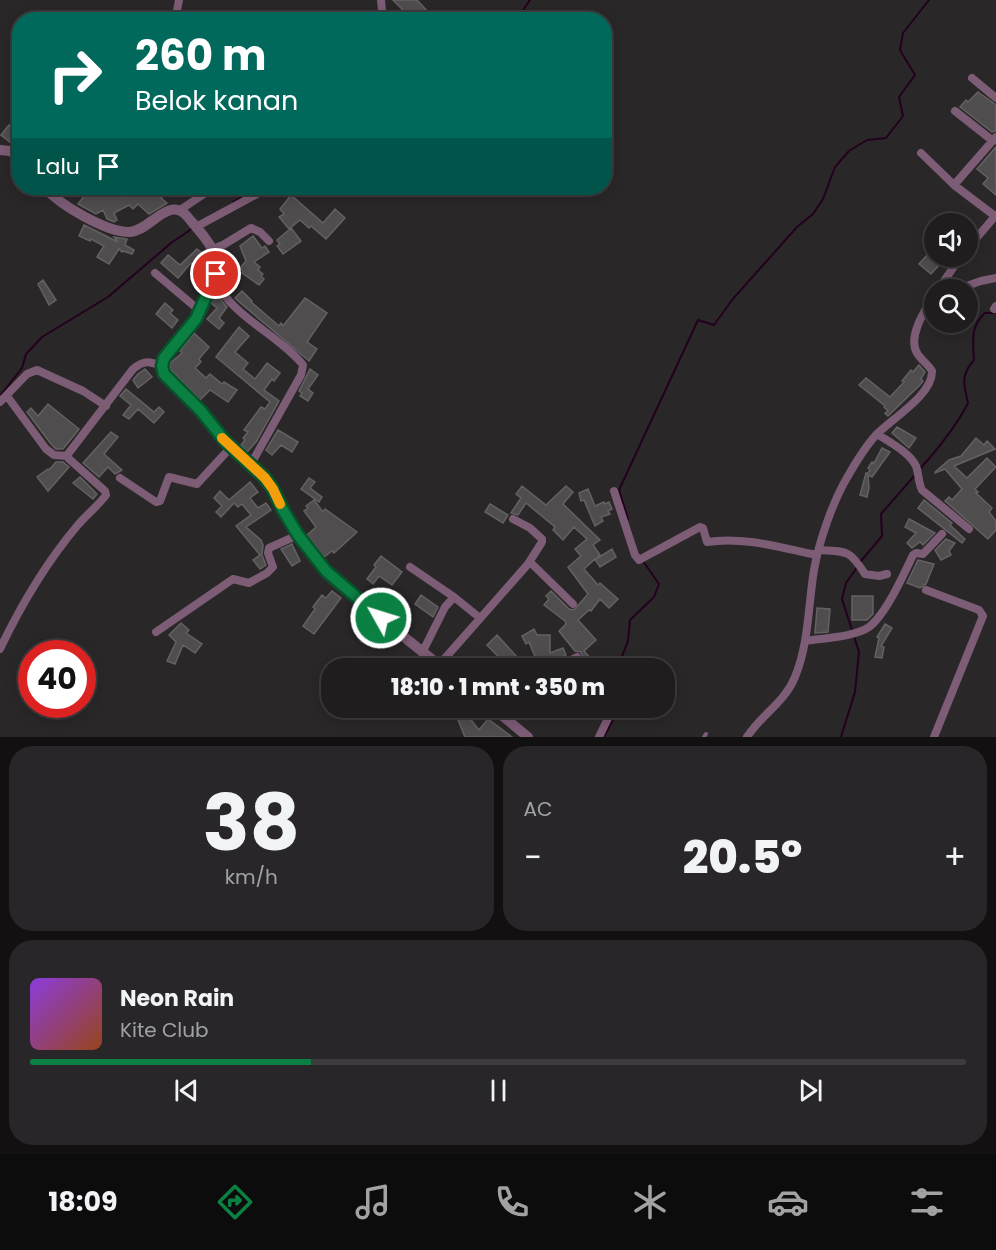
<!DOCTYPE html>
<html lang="id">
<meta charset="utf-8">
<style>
:root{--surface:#201d1f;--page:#282628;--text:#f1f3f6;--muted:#a2a2a4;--line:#3d3b3d;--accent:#0b8043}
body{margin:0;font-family:Poppins,sans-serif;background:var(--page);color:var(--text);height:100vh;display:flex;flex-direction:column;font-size:22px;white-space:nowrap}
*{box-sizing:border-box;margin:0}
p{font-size:20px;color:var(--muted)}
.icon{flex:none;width:33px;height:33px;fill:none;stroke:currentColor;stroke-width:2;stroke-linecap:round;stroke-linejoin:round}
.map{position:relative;height:737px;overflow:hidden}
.side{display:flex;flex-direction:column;gap:9px;padding:9px;background:#121011;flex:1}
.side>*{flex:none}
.hud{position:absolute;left:12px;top:12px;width:600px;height:183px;border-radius:24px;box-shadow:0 3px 15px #0003,0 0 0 2px var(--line);background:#00695c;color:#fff;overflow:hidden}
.controls{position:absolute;left:924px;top:213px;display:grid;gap:12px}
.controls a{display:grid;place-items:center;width:54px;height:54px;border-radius:50%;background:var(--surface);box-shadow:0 3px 15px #0003,0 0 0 2px var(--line);font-size:30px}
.speed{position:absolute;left:18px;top:640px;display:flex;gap:12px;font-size:30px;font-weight:700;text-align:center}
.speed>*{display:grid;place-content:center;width:78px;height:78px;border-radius:50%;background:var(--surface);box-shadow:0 3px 15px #0003,0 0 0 2px var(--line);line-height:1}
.speed .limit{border:9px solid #d22;background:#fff;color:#111}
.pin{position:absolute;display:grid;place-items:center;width:51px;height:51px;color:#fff;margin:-26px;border:3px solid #fff;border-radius:50%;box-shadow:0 2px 6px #0007}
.me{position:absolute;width:66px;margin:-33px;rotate:309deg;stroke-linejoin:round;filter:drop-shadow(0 0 4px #0008)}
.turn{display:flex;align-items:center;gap:21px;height:126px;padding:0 24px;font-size:27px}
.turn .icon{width:78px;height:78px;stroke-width:2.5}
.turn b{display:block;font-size:42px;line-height:51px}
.then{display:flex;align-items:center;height:57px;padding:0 24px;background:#0003;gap:12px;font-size:22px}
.big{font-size:45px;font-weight:800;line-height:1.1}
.side .tile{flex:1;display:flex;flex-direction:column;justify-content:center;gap:9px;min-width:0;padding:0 21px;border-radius:24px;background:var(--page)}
.side .dial{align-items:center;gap:0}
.dial b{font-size:78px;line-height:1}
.song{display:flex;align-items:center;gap:18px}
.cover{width:72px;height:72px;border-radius:9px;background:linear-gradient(135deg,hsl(270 70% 55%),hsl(20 70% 35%))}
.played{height:6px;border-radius:3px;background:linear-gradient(90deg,var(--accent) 30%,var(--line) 30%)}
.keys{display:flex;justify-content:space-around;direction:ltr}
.heat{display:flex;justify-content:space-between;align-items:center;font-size:33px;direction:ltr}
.side .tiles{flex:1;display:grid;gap:9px;grid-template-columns:1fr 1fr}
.tile:last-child{grid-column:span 2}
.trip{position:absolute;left:321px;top:658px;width:354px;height:60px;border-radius:24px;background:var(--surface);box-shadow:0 3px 15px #0003,0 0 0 2px var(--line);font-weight:800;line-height:60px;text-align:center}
.tabs{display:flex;height:96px;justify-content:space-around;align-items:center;background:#0d0c0c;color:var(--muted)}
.tabs .icon{width:42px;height:42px}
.tabs .on{color:var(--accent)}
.tabs b{font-size:27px;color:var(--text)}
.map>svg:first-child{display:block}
</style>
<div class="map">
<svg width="996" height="737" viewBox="0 0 996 737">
<rect width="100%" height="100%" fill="#2a2729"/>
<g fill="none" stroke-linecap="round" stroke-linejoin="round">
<path stroke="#23011e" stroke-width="2" d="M516,20l14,-20
M233,202l25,-14
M0,396l22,-28 4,-14 16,-17 66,-40 63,-54 22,-15
M919,470c18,-20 37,-43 49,-67 -4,-19 -8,-27 6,-43 -1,-19 -4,-34 11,-47h11
M628,519l-9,-29 79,-170 16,5 18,-25 65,-73 16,-13 10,-15 12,-32 14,-16 18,-11 19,-2 17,-22 -4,-19 16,-22 -15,-25 3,-17 26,-33
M861,561l21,-25 -1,-22 34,-39
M617,669l11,-28 2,-21 24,-23 5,-13 -16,-23
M604,737l15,-29
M841,737l14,-45 4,-40 -17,-53 4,-16 12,-17"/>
</g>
<path fill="#504d4f" stroke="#646163" stroke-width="1.5" d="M393,0h24l12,13 -7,5 -5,-5 -8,7 -7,-8 2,-1z
M978,92l18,13v26l-4,1 -32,-25 6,-7 2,2z
M20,123v10l-9,10 -10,-8 8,-10 5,4z
M996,147v48l-13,-11 5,-6 -11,-9z
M85,188h25l11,9 8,-9h41l-9,10 6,5 -1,1 -17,10 -11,-10 -5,5 -4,-4 -15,8 3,7 -3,2 -7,-3 -4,-9 -7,4 -18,-10 10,-13z
M291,195l32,28 12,-14 10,9 -19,21 -15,-13 -2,2 -9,-8 -11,9 -10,-12 5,-3 -4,-5z
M84,225l34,17 -4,-5 13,2 -2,6 9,5 -2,4 -9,-3 -1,1 -3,-3 -10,15 -12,-7 7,-11 -13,-7 -1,2 -11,-5z
M291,228l10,13 -18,13 -6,-8 3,-2 -3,-4z
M253,236l9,12 3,-2 4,6 -15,10 6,5 -2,3 5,4 -2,2 3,3 -5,6 -17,-12 1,-2 -3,-3 6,-7 -6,-15z
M197,249l4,3 -3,3 3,3 -7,8 -3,-3 -13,15 -17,-15 7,-8 12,10z
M928,254l12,10 -9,10 -12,-10z
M43,280l13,20 -7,5 -11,-21z
M242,291l10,10 -1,1 28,24 2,-3 2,3 22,-28 22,15 -20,29 10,7 -8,12 -72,-61 -2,-2z
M216,294l11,13 -8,11 5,5 -5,6 -12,-10 10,-11 -6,-5z
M165,303l8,7 -3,3 8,7 -6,8 -16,-14z
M239,327l10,9 -14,16 13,11 -5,6 12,10 12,-16 13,10 -6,8 -2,-2 -8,11 15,11 -23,41 -9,10 -6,-7 4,-5 -2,-2 5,-6 -4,-2 17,-23 4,2 5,-7 -54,-45z
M194,333l15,14 -10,12 2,3 -6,6 11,10 4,-4 12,10 2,-2 13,8 -9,12 -18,-12 -10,10 -30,-31v-6l12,-10 -2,-2z
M919,365l6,7 -4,7 2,2 -3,4 -32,31 -3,-3 3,-2 -4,-4 1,-1 -26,-21 7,-7 24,19 14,-15 -2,-1 9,-11 2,2z
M145,369l7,8 -14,11 -5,-8 5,-6z
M310,369l8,6 -10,14 5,4 -5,8 -8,-5 2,-3 -3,-2z
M126,389l28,23 5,-5 5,5 -10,11 -16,-14 -9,10 -6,-4 8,-10 -11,-9z
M48,404l31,25 -16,20h-7l-5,-5 -24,-32 4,-4 7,8z
M897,427l19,11 -7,10 -17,-15z
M278,430l20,12 -6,10 -11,-7 -9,10 -6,-5z
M111,432l7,5 -14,17 18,16 -7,4 -7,-7 -9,10 -16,-14z
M976,438l8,7 3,-4 8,8 -41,17 13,12 20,-20 9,9 -21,22 3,3 -2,1 16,15 -3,4 7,9v9l-8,9 -43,-38 4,-4 3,3 10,-11 -17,-20 -10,4v-1l14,-12 12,-4z
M882,448l8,4 -18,25 -4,-2 1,13 -2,9 -7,-2 6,-22h2l2,-3 -2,-2 4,-6 2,1z
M56,462h7l6,5 -21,24 -11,-14 11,-8 1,1z
M80,477l17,17 -4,5 -20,-16z
M309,478l6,4 -5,6 12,9 -3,5 -18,-13z
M250,482l8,10 -8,6 8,10 8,-5 5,7 -25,17 15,13 2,5 -1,10 4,10 -6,4 -7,-9 7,-5 -24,-29 15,-11 -9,-11 -4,3 -4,-4 -13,14 -5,-5 6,-6 -8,-8 6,-7 9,9z
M522,486l24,19 20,-19 7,6 -10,12 37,36 -7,5 7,10 -4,4 16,-10 4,8 -16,10 -5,-8 -11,10 14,16 2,-2 18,16 -9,9 -9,-9 -9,12 -2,-1 -11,10 18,20 -12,11 10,11 -3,4 -8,-8 -2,-6 -6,-1 -16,-20 7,-7 -1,-3 -21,-16 5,-6 -3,-3 5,-5 18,18 5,1 14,-16 -20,-27 13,-11 -6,-7 12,-10 -13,-12 -11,13 -10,-10 2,-3 -29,-24 -8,12 -7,-2 10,-15 -5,-4z
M588,489l7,17 9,-4 1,2 4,-2 3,7 -4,2 2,3 -9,3 2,4 -8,5 -11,-26 -3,1 -2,-8z
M314,500l9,12 2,-3 32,23 -23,21 -2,-2 -8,6 -17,-22 9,-8 -12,-16 4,-3 -2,-2z
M924,500l28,23 -2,2 15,14 -3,4 -44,-35z
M490,504l18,11 -5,8 -18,-11z
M909,519l26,14 -12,12 -3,-3 -8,6 -5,-5 9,-10 -11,-6z
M946,539l9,4 -6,8 2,4 -10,5 -6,-10z
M292,544l8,17 -8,5 -11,-17z
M381,556l21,16 -10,13 -13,-9 -6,8 -6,-5 9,-12 -2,-2z
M918,560l16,4 -8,20 -6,4 -13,-5z
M332,591l9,7 -27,36 -11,-8 12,-17 -2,-2 9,-12 4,3z
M421,595l17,12 -5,10 -18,-13z
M852,596h21v18l-6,6h-15z
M817,608l13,1 -2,23 -13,1z
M181,623l8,7 -3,3 16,11 -7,9 -12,-8 -8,19 -8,-3 9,-19 -7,-7z
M885,624l7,4 -11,18 3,1 -2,11 -7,-1 4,-19 -2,-1z
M534,629l3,6h13v18l13,-5 3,7 -17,9 -3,5h-6l-11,-27 -3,2 -4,-8z
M497,635l22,24 2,-2 6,6 -5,6h-12l-23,-24z
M468,716l11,14 9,-11 24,18h-47l-7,-17z"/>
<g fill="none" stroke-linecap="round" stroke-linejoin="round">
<path stroke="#7d5c76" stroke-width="4" d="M704,737l2,-3"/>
<path stroke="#7d5c76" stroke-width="8" d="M175,20l4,-20
M378,20l4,-9 -1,-11
M972,78l24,20
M955,111l38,30
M921,153l33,32 41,31
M954,185l42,-48
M180,210l33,-22
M196,227l72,-39
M968,248l28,-33
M212,249l11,-4 28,-17 9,4 9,9
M155,273l45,38
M215,280c17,37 63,54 88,85l-2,10 -50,89
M938,290l23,-34
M955,290l26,-9 15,-3
M994,309l2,-3
M7,396l39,53 8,6 13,1
M0,402l27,-28 10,-4 46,21 23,15
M877,434c12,8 32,18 39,32 3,8 2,16 6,24l47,39
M120,478l36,24 4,-1 9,-24 28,7 34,-37
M614,491l21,64 4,5 61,-33 3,1 4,14c36,-6 75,6 110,13
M819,550c28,2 30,-1 46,24l14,2 8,-2
M530,562l43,42
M410,567l44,30
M926,590l53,20 4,6 -49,121
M156,632l77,-53 16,4 18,-10 6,-6 -5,-14 1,-5 29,-13
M805,641c18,-3 50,-4 64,-14 17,-13 35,-53 44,-72l3,-2 7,1 19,-20
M0,649c21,-44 46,-86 77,-123 9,-11 21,-20 29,-31l-1,-4 -37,-33v-4l65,-85c11,-9 16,-8 29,-3
M422,653l23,-46 9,-10 26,21
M439,665l89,-101 14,-22v-3l-12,-11 -17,-9
M552,669l25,-12
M609,669l4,-9
M504,717l8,-9
M599,737l14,-29
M747,737c14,-22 38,-35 48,-60 14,-34 13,-71 19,-107 5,-29 19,-69 34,-94 8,-14 17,-29 28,-41 15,-16 57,-40 56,-64 -4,-7 -11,-11 -15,-18 -10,-17 9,-44 17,-58"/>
<path stroke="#7d5c76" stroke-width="10" d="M0,150l10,1 10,7
M45,188c15,17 61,44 84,44 20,0 39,-36 57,-17 12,15 33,34 31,55l-21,49 -32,39 -2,8 2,8 37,37 24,30 45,42 28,52 28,36 37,33 81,65
M493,708l35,29"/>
</g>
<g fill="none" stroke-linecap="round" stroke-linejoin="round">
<g stroke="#07532c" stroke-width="15">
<path id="route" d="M216,274l-20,45 -32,39 -2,8 2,8 37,37 24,30 40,37 8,11 10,21 15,25 28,36 55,47"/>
</g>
<use href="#route" stroke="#0b8043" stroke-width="10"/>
<path stroke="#f59e0b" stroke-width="10" d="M222,438l43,40 8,11 7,15"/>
</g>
</svg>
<div class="controls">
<a><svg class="icon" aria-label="sound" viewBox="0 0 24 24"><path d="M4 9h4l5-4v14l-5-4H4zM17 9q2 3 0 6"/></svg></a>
<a><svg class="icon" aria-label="search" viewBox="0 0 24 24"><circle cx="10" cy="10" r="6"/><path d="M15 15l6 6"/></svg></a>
</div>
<div class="speed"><div class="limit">40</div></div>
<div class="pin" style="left:216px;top:274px;background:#d93025"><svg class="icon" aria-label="arrive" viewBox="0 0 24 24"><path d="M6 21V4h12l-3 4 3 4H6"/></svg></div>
<svg class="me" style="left:381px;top:618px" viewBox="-20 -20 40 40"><circle r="17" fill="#0b8043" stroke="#fff" stroke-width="3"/><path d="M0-11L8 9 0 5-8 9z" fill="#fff"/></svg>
<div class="trip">18:10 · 1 mnt · 350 m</div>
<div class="hud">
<div class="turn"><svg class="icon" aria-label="right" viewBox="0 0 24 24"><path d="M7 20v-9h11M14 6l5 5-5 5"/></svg><div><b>260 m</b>Belok kanan</div></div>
<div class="then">Lalu<svg class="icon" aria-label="arrive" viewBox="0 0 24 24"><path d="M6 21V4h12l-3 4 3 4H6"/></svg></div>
</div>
</div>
<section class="side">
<div class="tiles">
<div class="tile dial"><b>38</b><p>km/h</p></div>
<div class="tile"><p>AC</p>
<div class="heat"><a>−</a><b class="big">20.5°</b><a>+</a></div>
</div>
<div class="tile">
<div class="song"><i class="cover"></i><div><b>Neon Rain</b><p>Kite Club</p></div></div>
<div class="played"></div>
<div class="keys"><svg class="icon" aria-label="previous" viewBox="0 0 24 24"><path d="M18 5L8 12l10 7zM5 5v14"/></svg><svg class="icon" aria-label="pause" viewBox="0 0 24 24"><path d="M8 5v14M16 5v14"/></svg><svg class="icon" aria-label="next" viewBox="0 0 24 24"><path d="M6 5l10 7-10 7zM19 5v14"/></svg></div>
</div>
</div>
</section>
<nav class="tabs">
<b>18:09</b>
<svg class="icon on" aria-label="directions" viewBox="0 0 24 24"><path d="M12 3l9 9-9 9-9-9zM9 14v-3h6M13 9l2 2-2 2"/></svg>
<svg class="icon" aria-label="music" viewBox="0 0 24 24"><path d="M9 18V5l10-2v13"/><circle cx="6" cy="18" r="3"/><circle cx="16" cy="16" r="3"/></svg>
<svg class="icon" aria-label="phone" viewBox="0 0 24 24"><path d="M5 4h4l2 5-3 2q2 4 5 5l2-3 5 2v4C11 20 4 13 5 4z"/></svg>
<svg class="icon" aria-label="climate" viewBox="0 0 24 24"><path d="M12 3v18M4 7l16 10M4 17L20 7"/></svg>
<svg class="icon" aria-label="car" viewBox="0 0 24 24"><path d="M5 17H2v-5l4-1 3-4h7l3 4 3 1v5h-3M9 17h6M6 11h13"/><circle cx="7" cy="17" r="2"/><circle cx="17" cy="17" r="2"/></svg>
<svg class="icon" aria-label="filters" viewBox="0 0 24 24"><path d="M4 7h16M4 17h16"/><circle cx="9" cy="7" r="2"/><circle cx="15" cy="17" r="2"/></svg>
</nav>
